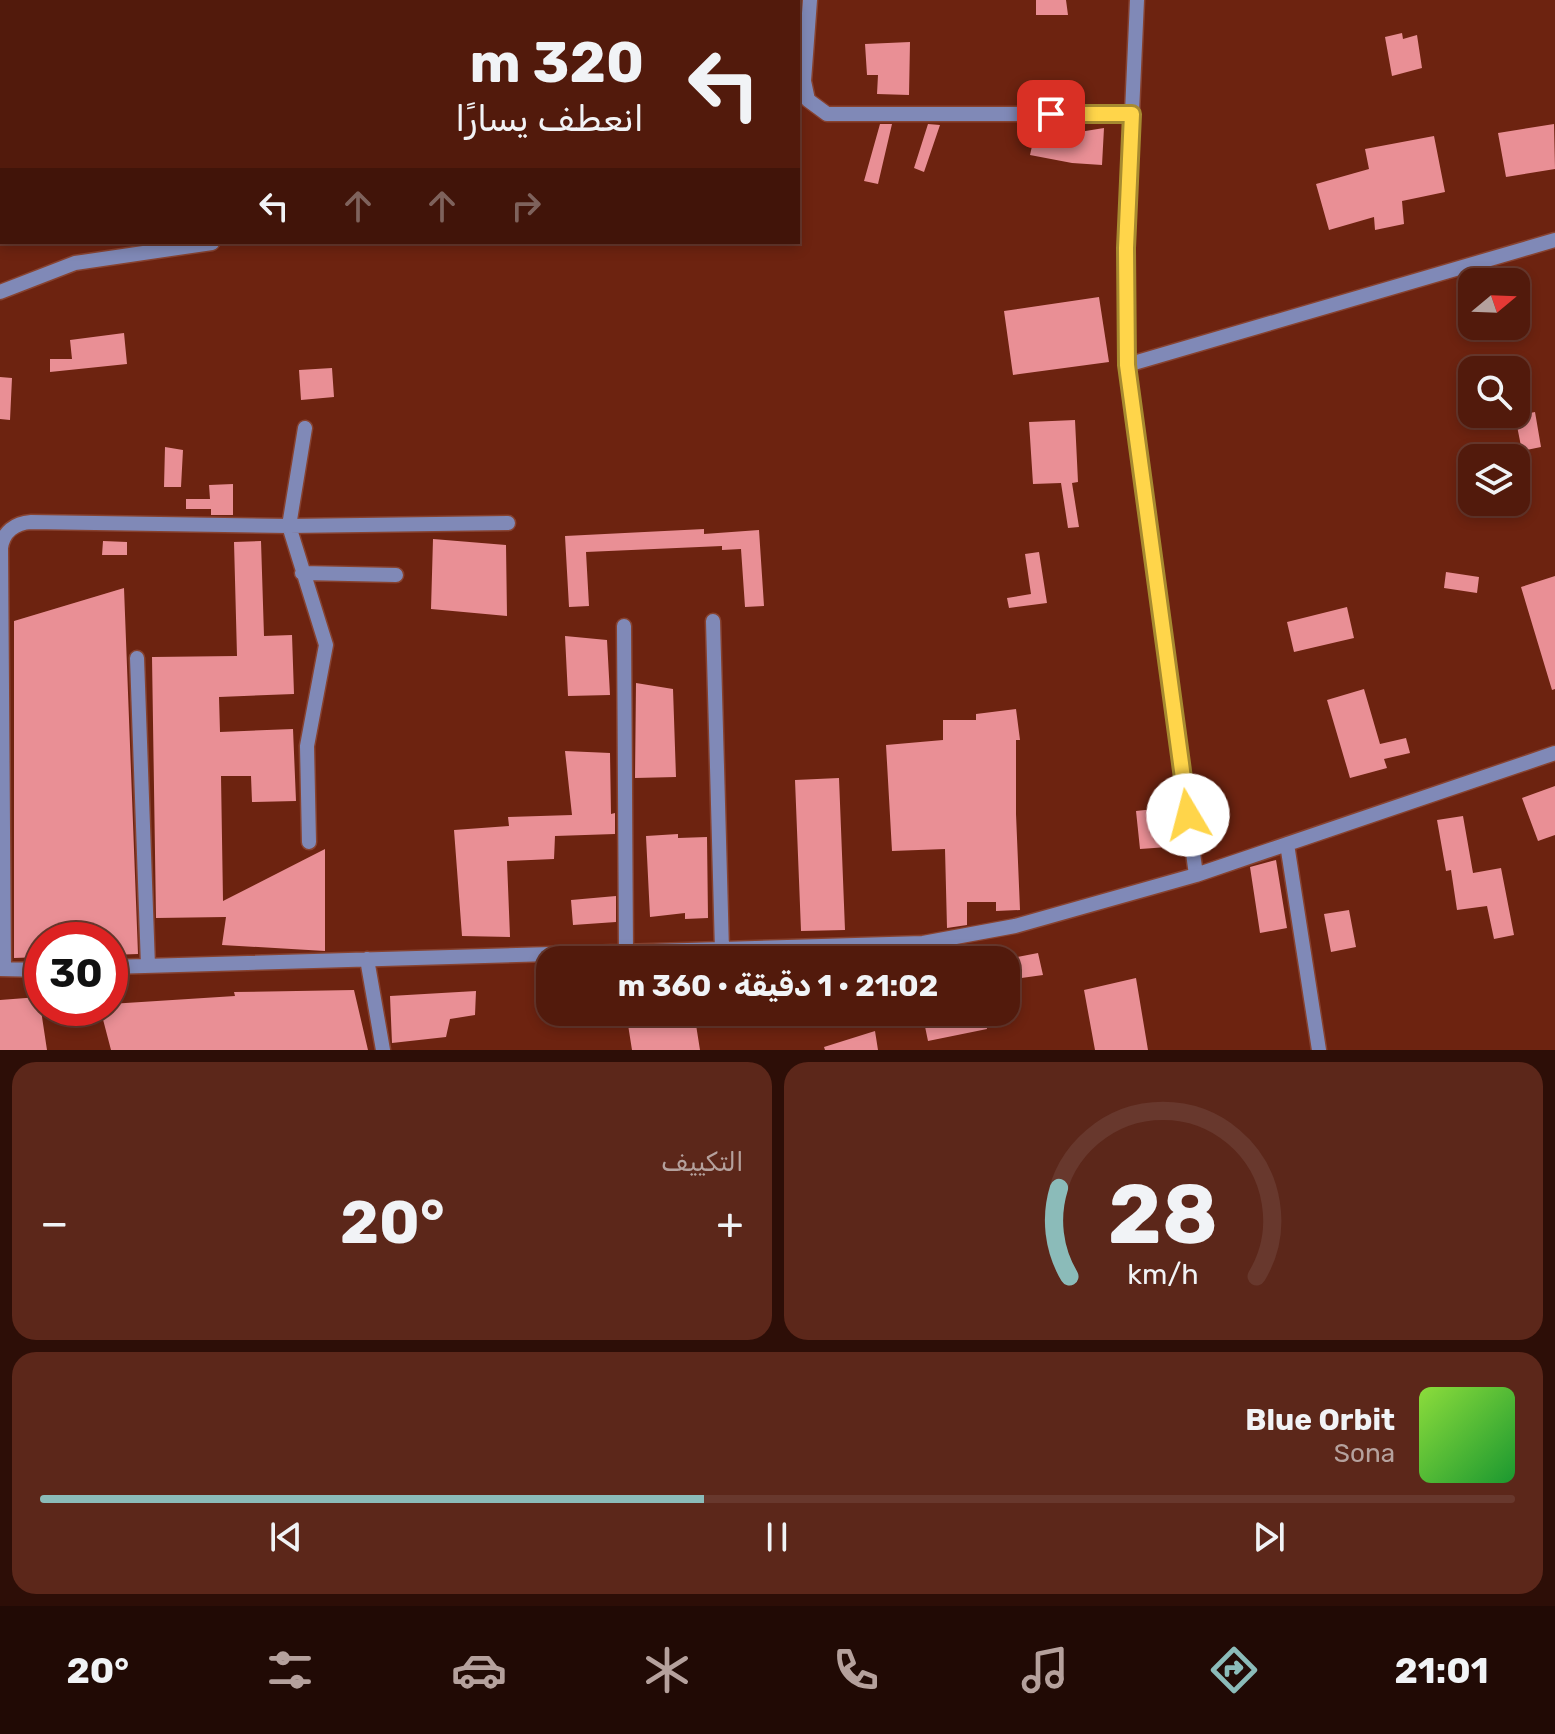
<!DOCTYPE html>
<html lang="ar">
<meta charset="utf-8">
<style>
:root{--surface:#521a0c;--page:#5c271a;--text:#f1f3f6;--muted:#b5a19d;--line:#68382d;--accent:#8bbbb9}
body{margin:0;font-family:Rubik,"Noto Naskh Arabic",sans-serif;background:var(--page);color:var(--text);direction:rtl;height:100vh;display:flex;flex-direction:column;font-size:30px;white-space:nowrap}
*{box-sizing:border-box;margin:0}
p{font-size:26px;color:var(--muted)}
.icon{flex:none;width:44px;height:44px;fill:none;stroke:currentColor;stroke-width:2;stroke-linecap:round;stroke-linejoin:round}
.map{position:relative;height:1050px;overflow:hidden;direction:ltr}
.side{display:flex;flex-direction:column;gap:12px;padding:12px;background:#2d0e07;flex:1}
.side>*{flex:none}
.guide{position:absolute;left:0px;top:0px;width:800px;height:244px;box-shadow:0 4px 12px #0003,0 0 0 2px var(--line);direction:rtl;background:#521a0c;color:var(--text);overflow:hidden}
.needle{width:52px;rotate:71deg}
.fabs{position:absolute;left:1458px;top:268px;display:grid;gap:16px}
.fabs a{display:grid;place-items:center;width:72px;height:72px;border-radius:16px;background:var(--surface);box-shadow:0 4px 12px #0003,0 0 0 2px var(--line);font-size:40px}
.speed{position:absolute;left:24px;top:922px;display:flex;gap:16px;font-size:40px;font-weight:700;text-align:center}
.speed>*{display:grid;place-content:center;width:104px;height:104px;border-radius:50%;background:var(--surface);box-shadow:0 4px 12px #0003,0 0 0 2px var(--line);line-height:1}
.speed .limit{border:12px solid #d22;background:#fff;color:#111}
.pin{position:absolute;display:grid;place-items:center;width:68px;height:68px;color:#fff;margin:-34px;border-radius:16px;box-shadow:0 4px 12px #0006}
.me{position:absolute;width:88px;margin:-44px;rotate:352deg;stroke-linejoin:round;filter:drop-shadow(0 0 6px #0008)}
.turn{display:flex;align-items:center;gap:28px;height:168px;padding:0 24px;font-size:36px}
.turn .icon{width:104px;height:104px;stroke-width:2.5}
.turn b{display:block;font-size:56px;line-height:68px}
.lanes{display:flex;align-items:center;height:76px;padding:0 24px;background:#0003;justify-content:center;gap:40px;direction:ltr}
.lanes .off{opacity:.35}
.big{font-size:60px;font-weight:700;line-height:1.1}
.side .widget{flex:1;display:flex;flex-direction:column;justify-content:center;gap:12px;min-width:0;padding:0 28px;border-radius:24px;background:var(--page)}
.side .dial{align-items:center;gap:0}
.dial svg{height:208px;overflow:visible;fill:none;stroke:var(--line);stroke-width:7;stroke-linecap:round;text-anchor:middle}
.dial text{fill:var(--text);stroke:none}
.song{display:flex;align-items:center;gap:24px}
.cover{width:96px;height:96px;border-radius:12px;background:linear-gradient(135deg,hsl(90 70% 55%),hsl(130 70% 35%))}
.played{height:8px;border-radius:4px;background:linear-gradient(90deg,var(--accent) 45%,var(--line) 45%)}
.keys{display:flex;justify-content:space-around;direction:ltr}
.heat{display:flex;justify-content:space-between;align-items:center;font-size:44px;direction:ltr}
.side .tiles{flex:1;display:grid;gap:12px;grid-template-columns:1fr 1fr}
.widget:last-child{grid-column:span 2}
.trip{position:absolute;left:536px;top:946px;width:484px;height:80px;border-radius:24px;background:var(--surface);box-shadow:0 4px 12px #0003,0 0 0 2px var(--line);font-weight:700;line-height:80px;text-align:center;direction:rtl}
.tab-bar{display:flex;height:128px;justify-content:space-around;align-items:center;background:#210a05;color:var(--muted)}
.tab-bar .icon{width:56px;height:56px}
.tab-bar .selected{color:var(--accent)}
.tab-bar b{font-size:36px;color:var(--text)}
.map>svg:first-child{display:block}
</style>
<div class="map">
<svg width="1555" height="1050" viewBox="0 0 1555 1050">
<rect width="100%" height="100%" fill="#6d2310"/>
<path fill="#e98f95" d="M1036,0h30l2,15h-32z
M1402,33l1,6 14,-4 5,33 -30,8 -7,-39z
M910,42l-1,53 -32,-1 1,-19h-11l-2,-31z
M880,124h12l-14,60 -14,-3z
M928,124l12,1 -16,47 -10,-4z
M1037,124h32l-2,10 37,-6 -2,37 -30,-2 -42,-8z
M1554,124l1,45 -49,8 -8,-44z
M1434,136l11,56 -43,9 2,23 -29,6 -1,-13 -45,13 -13,-46 53,-15 -4,-20z
M1099,297l10,65 -96,13 -9,-64z
M124,333l3,31 -77,8v-13h22l-2,-19z
M332,368l2,29 -33,3 -2,-30z
M0,377l12,1 -2,42 -10,-1z
M1535,412l6,35 -19,4 -7,-35z
M1075,420l3,62 -6,1 7,44 -11,1 -7,-45 -28,1 -4,-62z
M165,447l18,3 -2,37h-17z
M233,484v31h-22v-6h-25v-10h24l-1,-14z
M704,529v5l55,-4 5,76 -19,1 -4,-58 -19,1v-4l-136,6 3,54 -20,1 -4,-71z
M433,539l73,6 1,71 -76,-7z
M103,541l24,1v13h-25z
M261,541l3,95 28,-1 2,59 -75,3 1,35 73,-3 3,72 -44,1 -1,-26h-30l2,125 102,-52v102l-103,-6 4,-28 -70,1 -4,-261 85,-1 -3,-114z
M1039,552l8,51 -38,5 -2,-10 24,-4 -6,-40z
M1446,572l33,5 -2,16 -33,-5z
M1555,576v113l-3,1 -31,-103z
M124,588l14,366 -28,1v-15h-68v17l-28,1v-337z
M1347,607l7,31 -60,14 -7,-30z
M565,636l42,4 3,55 -42,1z
M636,683l37,6 3,88 -41,1z
M1364,689l16,55 26,-6 4,15 -26,6 3,9 -37,10 -23,-78z
M1016,709l4,31h-4v74l4,96 -24,1v-9h-29v23l-20,3 -2,-79 -53,2 -6,-106 57,-5v-20h33v-6z
M565,751l45,2 1,61 4,-1v21l-60,2 -1,23 -47,2 3,76 -48,-1 -8,-106 55,-4 -1,-9 64,-2z
M839,778l6,152 -44,1 -6,-151z
M1555,786v49l-17,6 -16,-43z
M1163,808l5,39 -28,2 -4,-38z
M1463,816l10,57 28,-5 13,67 -20,4 -7,-33 -30,4 -6,-40 -5,1 -9,-51z
M678,834v4l29,-1 1,81 -23,1v-6l-35,4 -4,-81z
M1276,860l11,68 -27,5 -10,-66z
M616,896v26l-43,3 -2,-25z
M1349,910l7,37 -25,5 -7,-38z
M1038,953l5,22 -37,5v-21z
M1136,978l12,72h-53l-11,-60z
M354,990l14,60h-257l-11,-42h10v-4l125,-8 -1,-4z
M476,991l-1,24 -25,4 -4,18 -54,6 -2,-47z
M39,997l8,53h-47v-50z
M626,1012h68l6,38h-68z
M922,1012h62l3,17 -59,12z
M875,1031l3,19h-53l-1,-3z"/>
<g fill="none" stroke-linecap="round" stroke-linejoin="round">
<g stroke="#874230" stroke-width="17">
<path id="minor" d="M810,0l-6,81 4,19 19,14h305
M644,2l1,-2
M0,292l75,-29 137,-20
M1127,365l-1,-117 11,-248
M305,428l-16,98 37,119 -19,101 2,96
M302,573l94,2
M713,621l9,329
M624,626l2,327
M137,658l11,308
M1287,844l32,206
M1196,875l-69,-510 428,-125
M367,959l16,91
M110,967l813,-24 92,-17 181,-51 359,-122
M0,969l42,1
M4,969l-3,-421c2,-16 14,-25 30,-26l258,4 219,-3"/>
</g>
<use href="#minor" stroke="#8089b7" stroke-width="14"/>
</g>
<g fill="none" stroke-linecap="round" stroke-linejoin="round">
<g stroke="#a68a30" stroke-width="20">
<path id="route" d="M1051,114h81l-6,134 1,117 61,450"/>
</g>
<use href="#route" stroke="#ffd54a" stroke-width="14"/>
</g>
</svg>
<div class="fabs">
<a><svg class="needle" viewBox="-14 -14 28 28"><path d="M0-13l5 13h-10z" fill="#e53935"/><path d="M0 13l5-13h-10z" fill="#b5a19d"/></svg></a>
<a><svg class="icon" aria-label="search" viewBox="0 0 24 24"><circle cx="10" cy="10" r="6"/><path d="M15 15l6 6"/></svg></a>
<a><svg class="icon" aria-label="layers" viewBox="0 0 24 24"><path d="M12 4l9 5-9 5-9-5zM3 14l9 5 9-5"/></svg></a>
</div>
<div class="speed"><div class="limit">30</div></div>
<div class="pin" style="left:1051px;top:114px;background:#d93025"><svg class="icon" aria-label="arrive" viewBox="0 0 24 24"><path d="M6 21V4h12l-3 4 3 4H6"/></svg></div>
<svg class="me" style="left:1188px;top:815px" viewBox="-20 -20 40 40"><circle r="19" fill="#fff"/><path d="M0-13L10 11 0 6-10 11z" fill="#ffd54a"/></svg>
<div class="trip">21:02 · 1 دقيقة · 360 m</div>
<div class="guide">
<div class="turn"><svg class="icon" aria-label="left" viewBox="0 0 24 24"><path d="M17 20v-9H6M10 6l-5 5 5 5"/></svg><div><b>320 m</b>انعطف يسارًا</div></div>
<div class="lanes"><svg class="icon" aria-label="left" viewBox="0 0 24 24"><path d="M17 20v-9H6M10 6l-5 5 5 5"/></svg><svg class="icon off" aria-label="ahead" viewBox="0 0 24 24"><path d="M12 20V5M6 11l6-6 6 6"/></svg><svg class="icon off" aria-label="ahead" viewBox="0 0 24 24"><path d="M12 20V5M6 11l6-6 6 6"/></svg><svg class="icon off" aria-label="right" viewBox="0 0 24 24"><path d="M7 20v-9h11M14 6l5 5-5 5"/></svg></div>
</div>
</div>
<section class="side">
<div class="tiles">
<div class="widget dial"><svg viewBox="0 0 100 80">
<path d="M14 69A42 42 0 1 1 86 69"/>
<path d="M14 69A42 42 0 0 1 10 35" stroke="#8bbbb9"/>
<text x="50" y="56" font-size="32" font-weight="700">28</text>
<text x="50" y="72" font-size="11">km/h</text>
</svg></div>
<div class="widget"><p>التكييف</p>
<div class="heat"><a>−</a><b class="big">20°</b><a>+</a></div>
</div>
<div class="widget">
<div class="song"><i class="cover"></i><div><b>Blue Orbit</b><p>Sona</p></div></div>
<div class="played"></div>
<div class="keys"><svg class="icon" aria-label="previous" viewBox="0 0 24 24"><path d="M18 5L8 12l10 7zM5 5v14"/></svg><svg class="icon" aria-label="pause" viewBox="0 0 24 24"><path d="M8 5v14M16 5v14"/></svg><svg class="icon" aria-label="next" viewBox="0 0 24 24"><path d="M6 5l10 7-10 7zM19 5v14"/></svg></div>
</div>
</div>
</section>
<nav class="tab-bar">
<b>21:01</b>
<svg class="icon selected" aria-label="directions" viewBox="0 0 24 24"><path d="M12 3l9 9-9 9-9-9zM9 14v-3h6M13 9l2 2-2 2"/></svg>
<svg class="icon" aria-label="music" viewBox="0 0 24 24"><path d="M9 18V5l10-2v13"/><circle cx="6" cy="18" r="3"/><circle cx="16" cy="16" r="3"/></svg>
<svg class="icon" aria-label="phone" viewBox="0 0 24 24"><path d="M5 4h4l2 5-3 2q2 4 5 5l2-3 5 2v4C11 20 4 13 5 4z"/></svg>
<svg class="icon" aria-label="climate" viewBox="0 0 24 24"><path d="M12 3v18M4 7l16 10M4 17L20 7"/></svg>
<svg class="icon" aria-label="car" viewBox="0 0 24 24"><path d="M5 17H2v-5l4-1 3-4h7l3 4 3 1v5h-3M9 17h6M6 11h13"/><circle cx="7" cy="17" r="2"/><circle cx="17" cy="17" r="2"/></svg>
<svg class="icon" aria-label="filters" viewBox="0 0 24 24"><path d="M4 7h16M4 17h16"/><circle cx="9" cy="7" r="2"/><circle cx="15" cy="17" r="2"/></svg>
<b>20°</b>
</nav>
